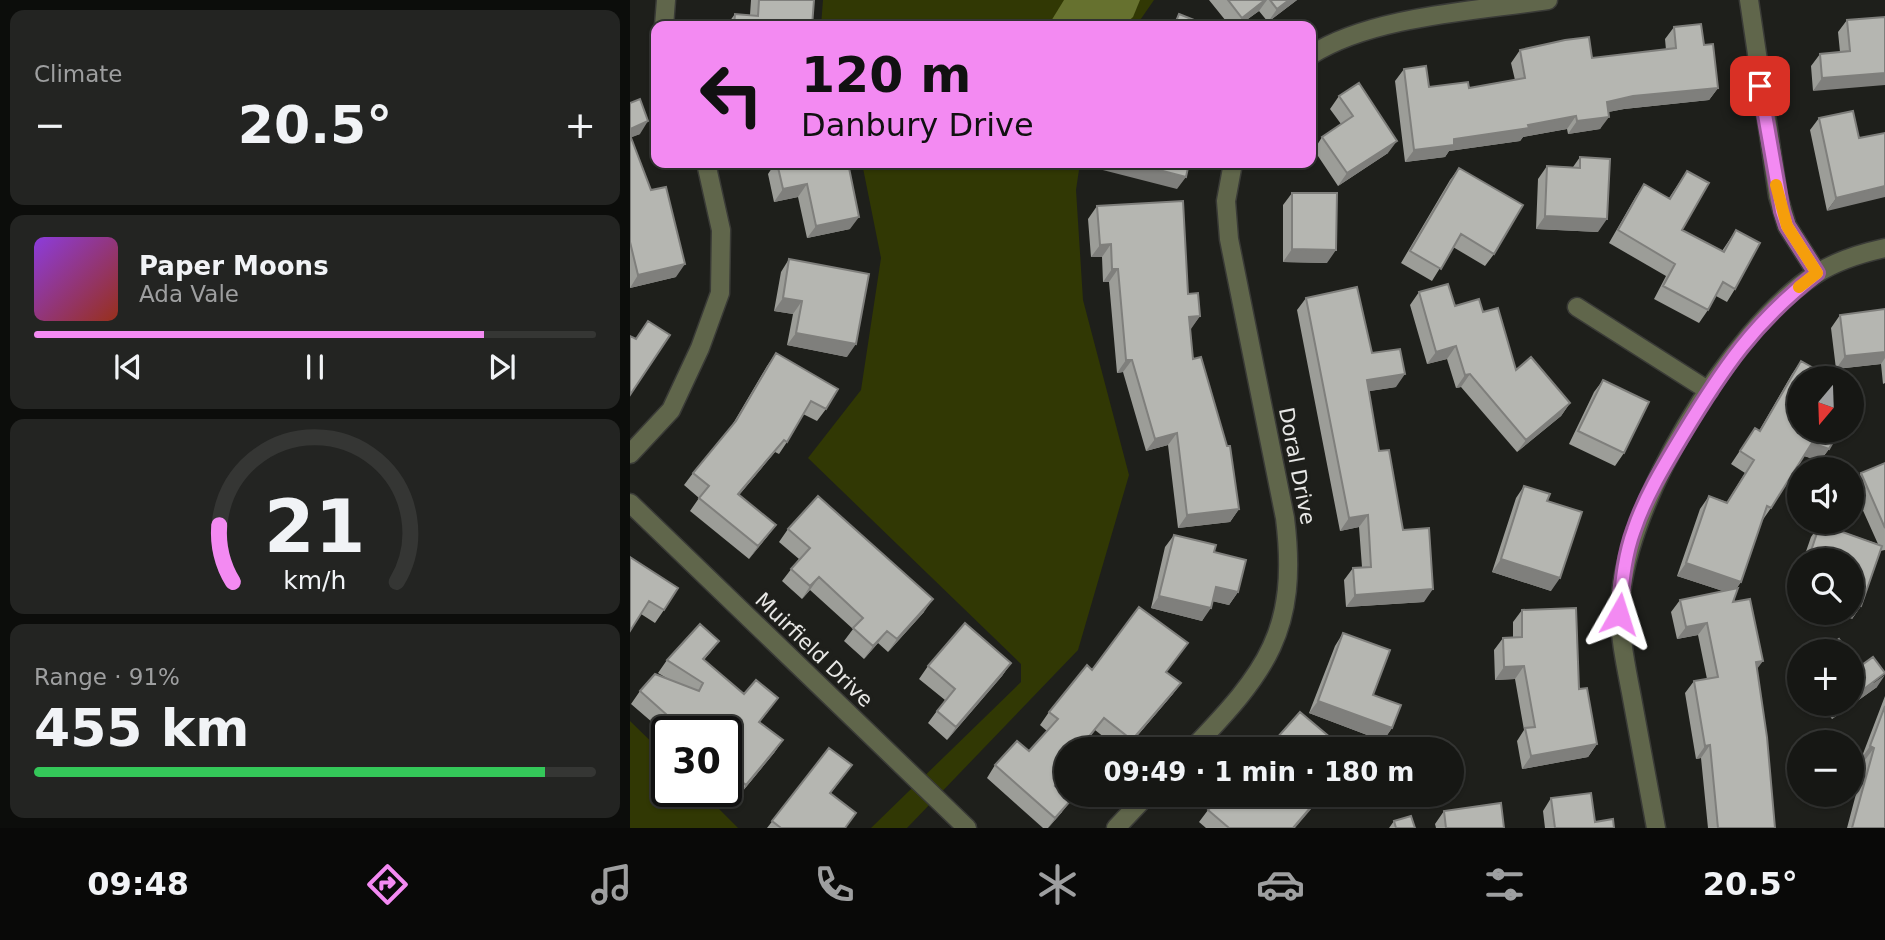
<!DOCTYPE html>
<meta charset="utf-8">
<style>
:root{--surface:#161714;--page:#232422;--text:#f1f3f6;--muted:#9e9fa0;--line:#353634;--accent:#f38af2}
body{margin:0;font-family:"DejaVu Sans",sans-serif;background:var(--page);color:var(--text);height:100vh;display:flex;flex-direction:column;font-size:26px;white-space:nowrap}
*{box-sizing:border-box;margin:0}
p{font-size:23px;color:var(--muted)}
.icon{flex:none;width:38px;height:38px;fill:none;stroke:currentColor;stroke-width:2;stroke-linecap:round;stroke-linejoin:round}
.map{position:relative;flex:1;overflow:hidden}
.drawer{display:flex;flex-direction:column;gap:10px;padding:10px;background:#0c0d0b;width:630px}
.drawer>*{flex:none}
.top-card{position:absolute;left:21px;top:21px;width:665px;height:147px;border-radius:14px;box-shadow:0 2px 5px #0004,0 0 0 2px var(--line);background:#f38af2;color:#111;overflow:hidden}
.needle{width:46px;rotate:199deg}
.fabs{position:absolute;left:1157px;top:366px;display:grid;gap:14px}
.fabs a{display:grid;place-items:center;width:77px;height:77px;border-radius:50%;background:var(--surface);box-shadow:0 2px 5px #0004,0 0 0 2px var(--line);font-size:35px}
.speed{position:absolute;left:21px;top:716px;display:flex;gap:14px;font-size:35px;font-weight:700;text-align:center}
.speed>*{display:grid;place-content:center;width:91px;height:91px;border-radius:50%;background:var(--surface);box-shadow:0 2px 5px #0004,0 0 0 2px var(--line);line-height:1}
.speed .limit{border:4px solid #111;border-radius:10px;background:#fff;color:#111}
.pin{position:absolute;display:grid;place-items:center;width:60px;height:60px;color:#fff;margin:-30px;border-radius:14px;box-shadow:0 4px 10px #0006}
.me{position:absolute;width:77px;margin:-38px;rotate:6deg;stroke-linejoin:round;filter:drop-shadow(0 0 5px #0008)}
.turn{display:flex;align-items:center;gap:24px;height:147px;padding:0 35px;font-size:32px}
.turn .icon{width:91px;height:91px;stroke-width:2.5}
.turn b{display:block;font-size:49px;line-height:60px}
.big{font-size:52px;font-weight:600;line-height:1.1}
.drawer .widget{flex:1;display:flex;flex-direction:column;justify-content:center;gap:10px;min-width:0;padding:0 24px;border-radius:14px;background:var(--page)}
.drawer .dial{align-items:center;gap:0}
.dial svg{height:182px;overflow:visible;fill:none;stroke:var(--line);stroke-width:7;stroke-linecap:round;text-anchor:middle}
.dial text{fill:var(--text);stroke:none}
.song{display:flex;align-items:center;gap:21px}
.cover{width:84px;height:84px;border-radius:10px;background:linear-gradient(135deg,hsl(270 70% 55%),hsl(10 70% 35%))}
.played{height:7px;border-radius:4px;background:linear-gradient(90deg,var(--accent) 80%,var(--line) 80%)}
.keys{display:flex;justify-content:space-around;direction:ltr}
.heat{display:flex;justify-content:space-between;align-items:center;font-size:38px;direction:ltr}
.charge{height:10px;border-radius:5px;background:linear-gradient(90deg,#34c759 91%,var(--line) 0)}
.trip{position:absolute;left:424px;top:737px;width:410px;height:70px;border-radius:35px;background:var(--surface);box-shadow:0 2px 5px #0004,0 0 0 2px var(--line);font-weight:600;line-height:70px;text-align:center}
.tab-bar{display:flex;height:112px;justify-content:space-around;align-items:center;background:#090908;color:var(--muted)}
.tab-bar .icon{width:49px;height:49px}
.tab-bar .selected{color:var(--accent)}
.tab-bar b{font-size:32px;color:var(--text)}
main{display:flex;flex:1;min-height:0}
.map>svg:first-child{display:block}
</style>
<main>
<section class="drawer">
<div class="widget"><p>Climate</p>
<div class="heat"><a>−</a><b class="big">20.5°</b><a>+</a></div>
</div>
<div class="widget">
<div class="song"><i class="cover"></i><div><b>Paper Moons</b><p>Ada Vale</p></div></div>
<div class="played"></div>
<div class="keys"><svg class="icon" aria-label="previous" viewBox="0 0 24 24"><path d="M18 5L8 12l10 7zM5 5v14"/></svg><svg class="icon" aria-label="pause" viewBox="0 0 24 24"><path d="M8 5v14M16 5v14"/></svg><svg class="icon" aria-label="next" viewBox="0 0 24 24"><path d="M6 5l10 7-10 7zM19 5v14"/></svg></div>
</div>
<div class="widget dial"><svg viewBox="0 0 100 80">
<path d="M14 69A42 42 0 1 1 86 69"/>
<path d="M14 69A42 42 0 0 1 8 44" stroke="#f38af2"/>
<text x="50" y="56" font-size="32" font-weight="700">21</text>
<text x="50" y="72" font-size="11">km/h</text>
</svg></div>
<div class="widget"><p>Range · 91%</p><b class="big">455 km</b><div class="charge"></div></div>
</section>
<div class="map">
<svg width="1255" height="828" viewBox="0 0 1255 828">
<rect width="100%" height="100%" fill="#1e1f1b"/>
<path fill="#313804" d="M193,0h331l-18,26h-315z
M232,163h218l-4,27 7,110 46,175 -51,175 -171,178h-36l150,-146v-18l-213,-206 53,-68 20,-132z
M0,721l37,36v34h34l37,37h-108z"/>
<path fill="#66712f" d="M434,0h76l-7,17 -10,9h-75z"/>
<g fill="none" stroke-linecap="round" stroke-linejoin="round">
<g stroke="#3a3b37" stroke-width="21">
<path id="minor" d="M1119,0l29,196 9,30 30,47
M34,26l2,-26
M681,55c61,-39 165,-44 237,-55
M947,307l132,84
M0,454l41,-44 29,-62 20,-55 1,-63 -15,-67
M0,503l337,325
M562,749c74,-77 107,-118 93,-231l-56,-279 -3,-38 7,-38
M486,828l32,-34
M1026,828c-8,-44 -16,-87 -24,-130 -5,-27 -12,-57 -12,-84 -2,-101 112,-287 196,-340 20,-13 46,-21 69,-26"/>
</g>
<use href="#minor" stroke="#60664b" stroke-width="18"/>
</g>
<path fill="#9c9d98" d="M121,0h63l-2,26h-86l9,-12 15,1z
M579,0h88l-29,22 -9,-11 -21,15h-8z
M1255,17l-72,74 -2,-25 9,-12 20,-2 -2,-20 9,-12z
M1044,27l30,18 14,43 -9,12 -85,9 -16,3 -8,17 -32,5 -1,-5 -44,8 -3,4 -71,10 -4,6 -40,5 -10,-81 9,-12 25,18 40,1 46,-8 -4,-17 9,-13 72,8 74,-8 -1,-11z
M709,96l49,57 -50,33 -24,-36 8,-13 19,-13 -11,-15z
M0,103l10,31 -9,3 45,140 -46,11z
M1189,118l40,20 26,-5 -58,78 -17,-81z
M950,157l18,75 -62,-3 2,-50 9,-13 26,1z
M140,163h78l2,66 -43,9 -9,-41 -24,5 -6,-28 4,-6z
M829,168l35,86 -9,12 -32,-19 -21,34 -31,-18 49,-83z
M1057,171l-5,59 40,21 14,-21 -1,59 -8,13 -11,-6 -8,14 -9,13 -45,-24 12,-23 -57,-33 27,-47 8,-12 25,14z
M662,193l35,70 -44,-1v-57z
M467,206l91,88 12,22 -10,13 3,30 46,150 -9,13 -52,6 -10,-83 -22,6 -23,-79 -6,1 -8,-91h-6l-1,-25h-11l-3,-38z
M159,259l58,98 -60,-12 6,-31 -19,-3 7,-39z
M789,292l36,14 28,6 33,58 54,33 -9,13 -44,36 -56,-65 -5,1 -9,-29 -20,5 -17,-59z
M676,298l66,55 24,34 -27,4 10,60 45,151 -78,5 -2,-27 9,-12 9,-1 -3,-40 -19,4 -43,-221z
M1255,309v74l-2,1 -2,-20 -45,5 -5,-41 9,-13z
M146,353l50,56 -9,12 -14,-7 -16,28 -8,12 -4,-2 -36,43 37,30 -27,34 -59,-48 9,-13 -15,-13 9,-12 38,-46 36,-61z
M1171,361l-2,17 30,71 -9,12 -16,-5 -33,52 -9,13 -21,61 -5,7 -3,13 24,67 18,159h-67l-7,-70 -5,1 -11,-66 9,-12 13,-2 -9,-44 -21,4 -6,-27 9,-12 43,-9 -46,-15 23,-67 9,-13 18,6 18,-29 -14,-9 24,-36 4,3 33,-57z
M973,380l21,73 -9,13 -46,-22 25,-52z
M1255,463v87l-5,1 -19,55 -9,13v-59h-49l8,-23 9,-13 58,20 -26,-58 9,-13z
M894,486l23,15 4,90 -59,-19 24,-74z
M158,529l136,83 -36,40 -10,-9 -14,16 -20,-18 9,-12 -43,-39 -8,9 -20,-18 17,-22 -20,-17z
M544,535l40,17 24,40 -9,13 -16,-4 -11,20 -51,-13 14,-61z
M0,557l34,53 -9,13 -14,-9z
M1169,572v28l-9,-3z
M892,610l57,79 18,55 -9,13 -66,12 -5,-28 7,-11 -9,-51 -20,1 -1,-30 9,-12 10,-1v-15z
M713,633l30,62 19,33 -9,13 -74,-28 26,-67z
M89,641l-15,19 40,34 34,4 -18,24 23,18 -9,13 -37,45 -11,-9v-57h-59v3l-36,-31 9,-13 30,-11 -12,-7 9,-13z
M381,663l-9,13 -55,64 -19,-17 17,-23 -26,-21 9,-13z
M1229,667l18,20 -45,32 -11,-15h31z
M462,670l74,2 15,11 -9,12 -46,54h-7l-24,-19 -15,19h-14l-9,38 5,25 -14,16h-5l-56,-50 8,-13 34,-14 18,-20 -7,-6 9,-13z
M1255,696v132h-38l18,-68 -4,-1z
M199,748l23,17 -21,28 14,35h-78z
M921,798l44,24 19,6h-69l-2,-17z
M616,807l49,21h-89l-7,-6 9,-12z
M814,811l60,17h-68l-1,-4z
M764,821l21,7h-26z"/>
<path fill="#7f7f7c" d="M635,0h2l-8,11 -21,15h-2l6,-8z
M659,0h8l-29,22 9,-13z
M1255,73v12l-72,6 9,-13z
M1088,88l-9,12 -85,9 -26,5 9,-12 26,-6z
M946,116l-9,13 -44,8 -3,4 -71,10 -4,6 -40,5 9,-12 40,-11z
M979,117l-9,12 -32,5 9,-13z
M18,121l-8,13 -10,4v-9z
M767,141l-9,12 -50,33 9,-13z
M464,163h38l54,14 -9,12 -86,-22z
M177,184l-9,13 -24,5 9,-13z
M1255,186v11l-58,14 9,-13z
M915,216l62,3 -9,13 -62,-3z
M229,217l-9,12 -43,9 9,-12z
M481,244l-9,13h-11l9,-12z
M662,249l44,1 -9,13 -44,-1z
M55,264l-9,13 -46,11 8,-13z
M482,269h6l-9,13h-6z
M153,298l19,3 -9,13 -19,-3z
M570,316l-9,13 -11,1 9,-13z
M166,333l60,11 -9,13 -60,-12z
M826,346l-9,13 -20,5 9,-12z
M1255,352v6l-4,6 -45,5 9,-13z
M496,360h6l-9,12 -6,1z
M775,374l-9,13 -38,6 9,-13z
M840,374l-9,13 -5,1 9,-13z
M940,403l-9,13 -44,36 9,-12z
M547,433l-9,12 -22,6 9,-12z
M154,440l-9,12 -45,54 8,-12z
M1182,443l17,6 -9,12 -16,-5z
M609,509l-9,13 -52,6 9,-13z
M738,515l-9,12 -19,4 9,-13z
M146,525l-9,12 -18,22 9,-13z
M871,559l59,19 -9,13 -59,-19z
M1056,563l55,19 -9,12 -55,-18z
M189,577l-9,13 -8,9 8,-13z
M1169,585v15l-9,-3z
M586,587l22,5 -9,13 -22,-5z
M803,589l-9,13 -78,5 9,-12z
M529,596l52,12 -9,13 -51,-13z
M303,599l-9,13 -36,40 9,-13z
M1222,603l9,3 -9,13 -18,-7h18z
M1077,623l-9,12 -21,4 9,-12z
M257,631l-9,12 -14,16 9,-13z
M89,641l-9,12 -16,18 9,-12z
M1133,661l-9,12 2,-11z
M381,663l-9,13 -55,64 9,-13z
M894,666l-9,13 -20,1 9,-13z
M1255,675l-8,12 -45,32 9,-13 3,-2h8v-6z
M551,683l-9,12 -46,54 6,-9z
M688,701l74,27 -9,13 -74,-28z
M153,740l-9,13 -37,45 9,-13z
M967,744l-9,13 -66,12 9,-13z
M1080,745l-9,13 -5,1 9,-13z
M1240,746l4,2 -9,12 -4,-1z
M436,774v3l-20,21 9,-12z
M692,794h2l-29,34h-2z
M441,800l-9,12 -14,16 7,-10z"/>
<path fill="#b5b6b1" stroke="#7f7f7c" stroke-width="2" d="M129,0h55l-2,26h-78l1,-12 23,2z
M598,0h37l-23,18z
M640,0h19l-12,9z
M549,14l30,12h-35z
M1255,17v56l-63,5 -2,-24 30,-3 -3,-31z
M1071,24l3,21 9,-1 5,44 -85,8 -26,6 2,15 -32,4 -1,-5 -48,9 1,3 -75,11v6l-40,5 -10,-81 22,-3 3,21 39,-5 1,6 56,-10 -5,-28 45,-10 24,-3 3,21 84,-10 -2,-21z
M729,83l38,58 -50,32 -25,-36 31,-21 -14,-20z
M10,99l8,22 -18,8v-26z
M1223,111l6,27 26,-5v53l-49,12 -17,-80z
M0,135l21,55 15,-3 19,77 -47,11 -8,-33z
M950,157l30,2 -3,60 -62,-3 2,-50 33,2z
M147,163h71l11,54 -43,9 -9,-42 -24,5z
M502,163h57l-3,14z
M829,168l64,37 -29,49 -33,-20 -20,35 -31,-18z
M1057,171l22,12 -27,47 42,22 12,-22 24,13 -25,46 -12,-7 -15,28 -45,-24 12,-22 -57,-34 26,-46 26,15z
M662,193h45l-1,57 -44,-1z
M553,201l5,93 10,-1 2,23 -11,1 4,42 8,-2 26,89h3l9,63 -52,6 -10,-82 -22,6 -23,-79h-6l-8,-91h-6l-1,-25 -11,1 -3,-39z
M159,259l80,15 -13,70 -60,-11 6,-32 -19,-3z
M818,284l7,22 24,-7 4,13 15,-4 18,62 15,-13 39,46 -44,37 -56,-66 -5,1 -9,-29 -20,6 -17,-60z
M727,287l15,66 28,-4 5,25 -38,6 12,71 10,-1 14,80 26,-2 4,61 -78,6 -2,-27 18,-1 -3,-52 -19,3 -43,-220z
M1255,309v43l-40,4 -5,-41z
M18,321l22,14 -40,60v-59l6,3z
M146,353l62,36 -12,20 -15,-8 -24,41 -3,-2 -46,54 38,31 -18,21 -59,-48 10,-12 -16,-13 43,-52z
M1171,361l30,17h-32v52h30l8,5 -8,14 -17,-6 -41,65 -4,-2 -26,76 -55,-19 23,-67 18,7 27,-43 -14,-9 15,-23 5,3z
M973,380l46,22 -25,51 -46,-22z
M1255,463v65l-24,-55z
M894,486l26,8 -3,7 35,11 -22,66 -59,-19z
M188,496l115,103 -36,40 -10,-8 -14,15 -20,-18 10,-10 -44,-41 -9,9 -19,-17 19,-21 -22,-19z
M1190,524l62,22 -21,60 -9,-3v-43h-44z
M544,535l42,10 -2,7 32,8 -8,32 -22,-5 -5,21 -52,-12z
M0,557l48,31 -14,22 -15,-9 -19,30z
M1108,588l-5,14 17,-3 13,62 -7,1 11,75 8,91h-57l-8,-83 -5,1 -11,-65 24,-4 -11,-54 -21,4 -6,-27z
M509,607l49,36 -22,29 15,11 -49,57 -28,-22 -25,31h-13v25l-11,12 16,14 -16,18 -60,-53 22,-24 12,10 29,-32 -9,-7 38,-47 5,5z
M946,608l3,81 8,-1 10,56 -66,12 -6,-28 10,-1 -11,-61 -20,1 -1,-29 19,-1v-27z
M335,623l46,40 -55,64 -19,-16 18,-22 -27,-23z
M70,624l19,17 -16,18 41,35 12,-14 22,18 -19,24 24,18 -37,45 -20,-16v-37h-40l-46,-41 15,-17 44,17 4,-8 -36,-23z
M713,633l47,17 -17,45 28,10 -9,23 -74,-27z
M1209,639l9,12h-26z
M1222,656l7,11 14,-10 12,16 -33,25z
M1255,706v122h-33l22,-80 -4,-2z
M670,712l44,37h-77z
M199,748l23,17 -22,28 26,20 -11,15h-64l-9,-7z
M961,793l4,29 18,-3 1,9h-59l-4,-30z
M592,794h10l14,13 12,-13h64l-29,34h-64l-21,-18z
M871,803l3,25h-58l-2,-17z
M781,816l4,12h-19l-2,-7z"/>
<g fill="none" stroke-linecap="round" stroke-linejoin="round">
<g stroke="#9e5a9d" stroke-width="18">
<path id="route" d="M989,614c3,-28 5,-57 15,-84 11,-33 30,-64 48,-94 41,-68 72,-114 135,-163l-30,-47 -5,-15 -22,-125"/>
</g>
<use href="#route" stroke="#f38af2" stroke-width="12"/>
<path stroke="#f59e0b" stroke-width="12" d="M1146,185l11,41 30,47 -18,14"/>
</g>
<g text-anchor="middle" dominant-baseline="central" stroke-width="7" stroke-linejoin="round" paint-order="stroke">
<g font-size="21" fill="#e8e8e6" stroke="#1e1f1b">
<text transform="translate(667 466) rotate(79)">Doral Drive</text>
<text transform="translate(184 650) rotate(44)">Muirfield Drive</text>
</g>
</g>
</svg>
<div class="fabs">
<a><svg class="needle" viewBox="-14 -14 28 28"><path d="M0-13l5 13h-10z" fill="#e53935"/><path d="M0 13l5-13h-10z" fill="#9e9fa0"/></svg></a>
<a><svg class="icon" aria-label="sound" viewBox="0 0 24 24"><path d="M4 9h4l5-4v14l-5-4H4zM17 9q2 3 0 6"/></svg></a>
<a><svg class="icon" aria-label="search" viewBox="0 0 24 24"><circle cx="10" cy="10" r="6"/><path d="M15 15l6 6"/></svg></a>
<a>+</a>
<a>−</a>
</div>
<div class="speed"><div class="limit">30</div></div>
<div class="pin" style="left:1130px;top:86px;background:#d93025"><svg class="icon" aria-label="arrive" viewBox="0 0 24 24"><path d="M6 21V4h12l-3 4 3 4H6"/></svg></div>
<svg class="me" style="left:989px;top:614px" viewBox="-20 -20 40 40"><path d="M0-17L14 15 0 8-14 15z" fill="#f38af2" stroke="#fff" stroke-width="4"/></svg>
<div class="trip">09:49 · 1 min · 180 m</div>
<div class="top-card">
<div class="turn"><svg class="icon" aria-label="left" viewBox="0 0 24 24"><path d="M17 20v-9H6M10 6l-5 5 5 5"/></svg><div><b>120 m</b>Danbury Drive</div></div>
</div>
</div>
</main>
<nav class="tab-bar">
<b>09:48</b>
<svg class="icon selected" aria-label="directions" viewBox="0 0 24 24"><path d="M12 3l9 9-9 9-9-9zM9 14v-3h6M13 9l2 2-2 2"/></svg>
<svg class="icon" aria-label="music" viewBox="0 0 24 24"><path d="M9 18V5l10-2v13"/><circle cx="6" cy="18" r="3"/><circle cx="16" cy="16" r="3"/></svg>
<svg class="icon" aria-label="phone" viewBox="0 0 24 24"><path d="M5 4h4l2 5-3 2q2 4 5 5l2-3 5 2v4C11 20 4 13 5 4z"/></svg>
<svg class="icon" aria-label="climate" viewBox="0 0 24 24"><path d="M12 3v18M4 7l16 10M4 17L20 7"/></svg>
<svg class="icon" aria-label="car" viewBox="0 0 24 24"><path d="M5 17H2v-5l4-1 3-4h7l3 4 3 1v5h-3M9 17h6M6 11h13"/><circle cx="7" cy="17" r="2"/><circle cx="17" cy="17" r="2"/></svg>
<svg class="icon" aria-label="filters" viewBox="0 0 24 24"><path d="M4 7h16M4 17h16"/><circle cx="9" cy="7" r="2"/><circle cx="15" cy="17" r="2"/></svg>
<b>20.5°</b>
</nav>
